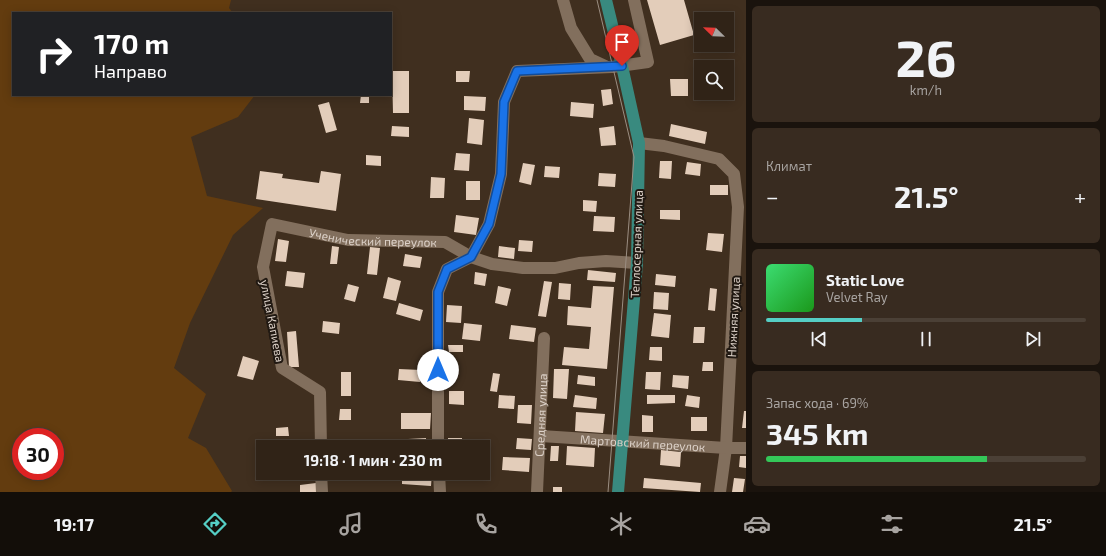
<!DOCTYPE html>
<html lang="ru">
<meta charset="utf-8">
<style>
:root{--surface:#302317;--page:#382b20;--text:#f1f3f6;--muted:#a8a4a1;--line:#4b4036;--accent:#55cec5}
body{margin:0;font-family:"Exo 2",sans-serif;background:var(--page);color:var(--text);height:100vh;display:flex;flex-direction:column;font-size:15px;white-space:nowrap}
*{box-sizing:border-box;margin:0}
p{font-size:13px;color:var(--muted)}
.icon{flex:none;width:22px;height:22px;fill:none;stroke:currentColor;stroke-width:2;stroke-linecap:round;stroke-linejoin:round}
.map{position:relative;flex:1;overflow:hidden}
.drawer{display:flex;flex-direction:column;gap:6px;padding:6px;background:#1a130d;width:360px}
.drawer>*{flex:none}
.banner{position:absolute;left:12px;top:12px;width:380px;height:84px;border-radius:0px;box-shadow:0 2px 10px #0003,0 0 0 1px var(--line);background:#202124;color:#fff;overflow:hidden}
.needle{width:26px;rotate:293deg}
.buttons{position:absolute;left:694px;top:12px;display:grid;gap:8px}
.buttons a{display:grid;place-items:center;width:40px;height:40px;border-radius:0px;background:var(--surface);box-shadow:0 2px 10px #0003,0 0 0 1px var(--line);font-size:20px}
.speed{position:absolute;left:12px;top:428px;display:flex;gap:8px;font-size:20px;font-weight:700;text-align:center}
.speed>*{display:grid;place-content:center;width:52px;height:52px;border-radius:50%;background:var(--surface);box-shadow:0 2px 10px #0003,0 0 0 1px var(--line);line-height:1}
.speed .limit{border:6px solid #d22;background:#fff;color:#111}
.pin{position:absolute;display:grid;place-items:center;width:34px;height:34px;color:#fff;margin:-41px -17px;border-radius:50% 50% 50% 0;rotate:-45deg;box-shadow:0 0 4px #0007}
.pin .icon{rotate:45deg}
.me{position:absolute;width:44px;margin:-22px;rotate:0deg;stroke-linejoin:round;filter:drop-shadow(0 0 3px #0008)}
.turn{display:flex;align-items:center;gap:14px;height:84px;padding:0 16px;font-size:18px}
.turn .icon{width:52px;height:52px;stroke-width:2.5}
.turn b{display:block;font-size:28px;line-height:34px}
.big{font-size:30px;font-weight:700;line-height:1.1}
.drawer .tile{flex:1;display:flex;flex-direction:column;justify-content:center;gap:6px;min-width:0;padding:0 14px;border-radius:6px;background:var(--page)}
.drawer .dial{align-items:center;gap:0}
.dial b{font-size:52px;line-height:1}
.song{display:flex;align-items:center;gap:12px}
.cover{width:48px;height:48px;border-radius:6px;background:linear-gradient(135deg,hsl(140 70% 55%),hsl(120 70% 35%))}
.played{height:4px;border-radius:2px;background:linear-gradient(90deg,var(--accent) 30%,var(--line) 30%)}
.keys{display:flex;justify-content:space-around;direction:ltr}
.heat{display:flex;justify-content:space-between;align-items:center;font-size:22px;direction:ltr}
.charge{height:6px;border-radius:3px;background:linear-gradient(90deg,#34c759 69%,var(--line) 0)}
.trip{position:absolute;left:256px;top:440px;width:234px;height:40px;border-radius:0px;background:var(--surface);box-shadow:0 2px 10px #0003,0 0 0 1px var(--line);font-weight:700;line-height:40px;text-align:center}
.tab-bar{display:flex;height:64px;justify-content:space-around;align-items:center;background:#130e09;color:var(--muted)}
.tab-bar .icon{width:28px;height:28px}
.tab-bar .active{color:var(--accent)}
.tab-bar b{font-size:18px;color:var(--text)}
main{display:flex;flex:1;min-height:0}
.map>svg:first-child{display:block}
</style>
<main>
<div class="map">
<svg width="746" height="492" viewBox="0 0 746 492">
<rect width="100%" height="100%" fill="#402f1f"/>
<path fill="#633c0f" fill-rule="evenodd" d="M0,0h231l-2,8 4,5h-220v82h242l-17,22 -47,20 16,59 56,12 -30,27 -43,88 -16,45 32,26 -18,44 18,10 26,43 -1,1h-231zM21,437h34v34h-34z"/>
<path fill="#e3cdba" d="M647,0h37l10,35 -34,10z
M392,71h17v42h-16z
M456,71h14l-1,11h-13z
M670,79h18v17h-17z
M611,89l2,15 -10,2 -2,-16z
M361,95h8v8h-9z
M464,96l22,1 -1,14 -21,-1z
M329,102l8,28 -11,3 -8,-28z
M571,102l23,2 -1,14 -23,-2z
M469,118l15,2 -2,25 -15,-2z
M671,124l36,8 -2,12 -36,-8z
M392,126l17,1v10l-18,-1z
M614,126l2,19 -15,1 -2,-18z
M456,153l14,1 -1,17 -15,-1z
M366,155l15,1v10l-15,-1z
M660,161h12l-1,18 -12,-1z
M687,162l14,2 -1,12 -15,-2z
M523,163l12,2 -4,20 -12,-3z
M545,166l15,1 -1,11 -15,-1z
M260,171l23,3 -1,4 37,5 2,-12 20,3 -5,37 -80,-12z
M599,173l17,1 -1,13 -17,-1z
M431,177l14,1 -1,20h-14z
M466,181h14v19h-14z
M710,185h18v10h-18z
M583,200l14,1 -1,11 -13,-1z
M660,210h20v10l-20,-1z
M456,215l23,3 -3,17 -22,-3z
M594,216l21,1 -1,15 -21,-1z
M708,233l16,1 -2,18 -16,-2z
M278,239l11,2 -3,21 -11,-1z
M519,240l14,1 -1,11 -14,-1z
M332,246l7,1 -2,17h-7z
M499,246l16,2 -1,11 -16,-2z
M370,247l10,1 -3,27 -10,-1z
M405,254l17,3 -2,11 -17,-2z
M588,270l28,3 -1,9 -28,-2z
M287,271l18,2 -2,15 -18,-2z
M475,272l12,2 -2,12 -11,-2z
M656,274l20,2 -1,11 -20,-2z
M388,277l13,4 -5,20 -13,-3z
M544,281l8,1 -6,35 -8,-1z
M559,283l12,1 -1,16 -12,-1z
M348,284l11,3 -4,15 -11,-3z
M498,286l13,3 -4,17 -12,-3z
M593,286l21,1 -7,82 -45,-4 2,-18 25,2 2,-22 -24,-2 1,-19 23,2z
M710,288l7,1 -2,22 -7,-1z
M654,292l15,1 -1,17 -15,-1z
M399,303l24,7 -3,11 -24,-7z
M447,305l15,1 -1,17 -15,-1z
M654,313l17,2 -2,23 -18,-2z
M323,321l17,2 -1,11 -17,-2z
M464,323l18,2 -2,16 -18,-2z
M511,325l25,3 -2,14 -25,-3z
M694,327h11l-1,16h-11z
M296,331l3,36h-10l-2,-35z
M448,345h15v7h-14z
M650,347h12v14l-13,-1z
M243,356l16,5 -6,19 -16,-4z
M703,362h10v9h-11z
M399,369l22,1 -1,12 -22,-2z
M554,369h15l-2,30 -14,-1z
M341,372h10v24h-10z
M646,372h15l-1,18 -15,-1z
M493,373l7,1 -3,18 -7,-1z
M578,375l17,2v9l-18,-2z
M673,375l16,1 -1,13 -16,-2z
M449,391h15v14l-15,-1z
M499,395l16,1 -1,13 -16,-1z
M575,395l22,3 -1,11 -23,-2z
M647,395h28v8l-28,1z
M687,395l13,2 -1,11 -14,-2z
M518,405h14l-1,19 -14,-1z
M340,409h11v11h-12z
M744,411h2v17h-4z
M576,412l29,2 -2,19 -28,-2z
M401,413h30l-1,16h-29z
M642,415l11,1v16h-11z
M691,417h16v14h-16z
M288,427l1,9h-13v-8z
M426,438v8h-18v-7z
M448,438h14v9h-14z
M517,438l15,1 -1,11 -15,-1z
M551,446h8l-1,15h-8z
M567,446l28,2 -1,19 -28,-2z
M661,450l20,2 -1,15 -20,-2z
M740,456h6v12l-7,-1z
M503,457l27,1 -1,14 -27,-2z
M292,473h18v4h-18z
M335,473h26v5l-26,1z
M402,473h30l-1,13 -29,-2z
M644,478l57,5 -1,9 -57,-4z
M734,478l11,1 -2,13h-11z
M316,483l1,9h-17v-7z
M553,487h9v5h-9z"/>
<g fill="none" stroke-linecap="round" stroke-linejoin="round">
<g stroke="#826f5d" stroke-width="12">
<path d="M563,0l8,28 19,31 15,7"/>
<path d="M639,143l25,3 55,13 15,15 4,33 -12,241 -6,44"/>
<path id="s1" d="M541,436l185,12h20"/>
<path id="s2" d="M321,447l-1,-55 -38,-24 -19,-101 9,-43 76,16 97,2 26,15 21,7 31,4h32l24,-5 27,-2 31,2"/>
<path d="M438,447v-155l9,-23 24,-12 18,-33 12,-50 3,-72 13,-31 95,-4 36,-5 -14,-62"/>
<path d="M321,473l1,19"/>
<path d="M439,473l1,19"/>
<path id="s3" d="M537,492l7,-154"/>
</g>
<path stroke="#398a7f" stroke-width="12" d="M606,0l16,66 17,77 -2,120 -19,229"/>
<path stroke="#9b8e82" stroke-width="1" d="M597,0l37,157 -26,335"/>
</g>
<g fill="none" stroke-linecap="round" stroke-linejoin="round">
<g stroke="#114b97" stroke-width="10">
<path id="route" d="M438,370v-78l9,-23 24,-12 18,-33 12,-50 3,-72 13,-31 105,-5"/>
</g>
<use href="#route" stroke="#1a73e8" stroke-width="7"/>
</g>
<g text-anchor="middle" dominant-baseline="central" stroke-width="4" stroke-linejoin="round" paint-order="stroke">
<g font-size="12" fill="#dcd1c8" stroke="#211912">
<text stroke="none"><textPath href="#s2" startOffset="349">Ученический переулок</textPath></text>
<text transform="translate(636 244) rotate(-88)">Теплосерная улица</text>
<text transform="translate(733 317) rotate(-87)">Нижняя улица</text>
<text transform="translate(273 321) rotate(79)">улица Капиева</text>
<text stroke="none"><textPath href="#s3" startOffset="77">Средняя улица</textPath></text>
<text stroke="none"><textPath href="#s1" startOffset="102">Мартовский переулок</textPath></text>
</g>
</g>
</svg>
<div class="buttons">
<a><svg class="needle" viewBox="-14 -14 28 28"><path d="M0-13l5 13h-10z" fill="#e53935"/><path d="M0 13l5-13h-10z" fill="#a8a4a1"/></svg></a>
<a><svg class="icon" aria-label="search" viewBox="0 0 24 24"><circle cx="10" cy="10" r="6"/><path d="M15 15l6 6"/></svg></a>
</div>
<div class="speed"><div class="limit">30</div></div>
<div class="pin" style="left:622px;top:66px;background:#d93025"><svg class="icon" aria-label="arrive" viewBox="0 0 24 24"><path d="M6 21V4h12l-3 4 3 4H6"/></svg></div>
<svg class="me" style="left:438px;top:370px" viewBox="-20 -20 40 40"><circle r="19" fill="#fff"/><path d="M0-13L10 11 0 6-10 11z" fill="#1a73e8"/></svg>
<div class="trip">19:18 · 1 мин · 230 m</div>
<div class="banner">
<div class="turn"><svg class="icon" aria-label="right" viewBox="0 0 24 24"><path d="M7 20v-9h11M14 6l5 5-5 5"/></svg><div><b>170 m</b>Направо</div></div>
</div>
</div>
<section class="drawer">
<div class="tile dial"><b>26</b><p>km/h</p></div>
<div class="tile"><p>Климат</p>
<div class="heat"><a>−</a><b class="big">21.5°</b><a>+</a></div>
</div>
<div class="tile">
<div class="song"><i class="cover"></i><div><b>Static Love</b><p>Velvet Ray</p></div></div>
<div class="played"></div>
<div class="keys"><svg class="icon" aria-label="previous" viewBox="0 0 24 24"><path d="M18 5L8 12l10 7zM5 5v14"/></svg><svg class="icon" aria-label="pause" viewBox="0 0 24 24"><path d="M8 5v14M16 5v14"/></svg><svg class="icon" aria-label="next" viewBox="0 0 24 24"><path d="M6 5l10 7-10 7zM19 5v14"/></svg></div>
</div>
<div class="tile"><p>Запас хода · 69%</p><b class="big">345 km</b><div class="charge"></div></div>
</section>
</main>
<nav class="tab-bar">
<b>19:17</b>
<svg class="icon active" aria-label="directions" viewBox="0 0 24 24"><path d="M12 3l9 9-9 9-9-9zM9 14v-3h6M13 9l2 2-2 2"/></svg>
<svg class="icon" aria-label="music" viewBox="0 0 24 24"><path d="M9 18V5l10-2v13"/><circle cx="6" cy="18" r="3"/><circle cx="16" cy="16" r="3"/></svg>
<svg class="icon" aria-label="phone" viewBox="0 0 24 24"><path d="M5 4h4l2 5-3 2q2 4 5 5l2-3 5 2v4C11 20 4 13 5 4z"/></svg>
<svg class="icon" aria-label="climate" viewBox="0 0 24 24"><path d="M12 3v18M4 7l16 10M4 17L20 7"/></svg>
<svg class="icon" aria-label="car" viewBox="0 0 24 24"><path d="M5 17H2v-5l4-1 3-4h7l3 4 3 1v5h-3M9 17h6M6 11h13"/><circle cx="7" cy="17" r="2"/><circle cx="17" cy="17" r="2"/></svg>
<svg class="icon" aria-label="filters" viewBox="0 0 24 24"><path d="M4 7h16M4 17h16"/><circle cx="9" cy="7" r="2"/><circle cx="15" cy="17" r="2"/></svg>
<b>21.5°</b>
</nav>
